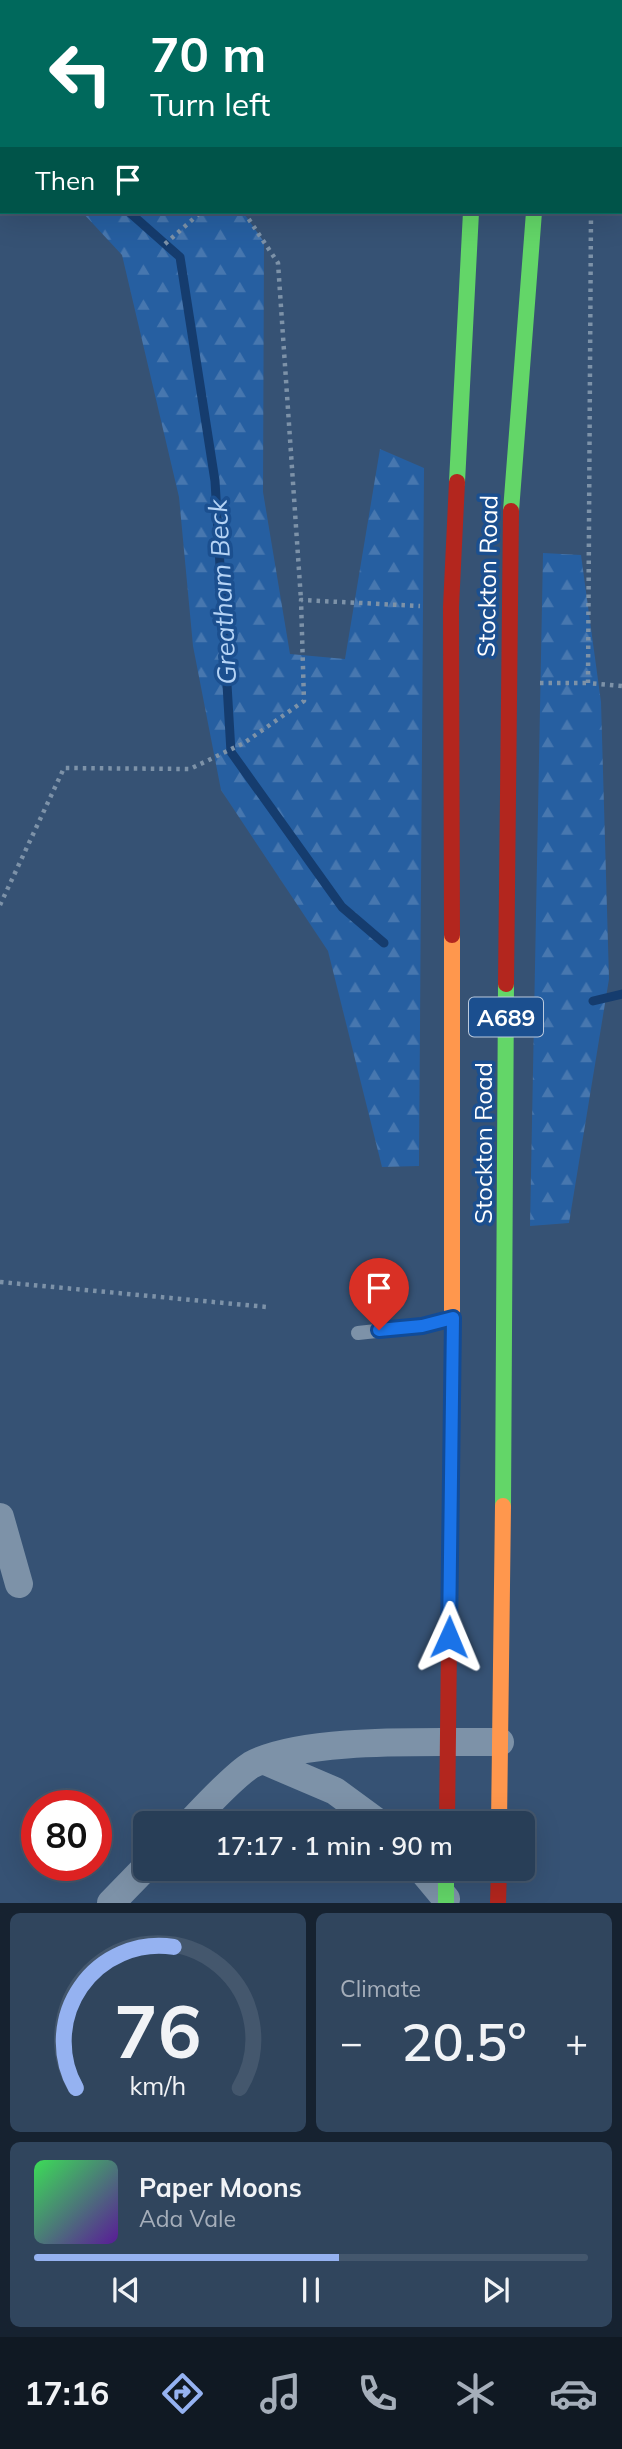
<!DOCTYPE html>
<meta charset="utf-8">
<style>
:root{--surface:#283e57;--page:#30455d;--text:#f1f3f6;--muted:#a5aeba;--line:#44576d;--accent:#95b2f1}
body{margin:0;font-family:Mulish,sans-serif;background:var(--page);color:var(--text);height:100vh;display:flex;flex-direction:column;font-size:26px;white-space:nowrap}
*{box-sizing:border-box;margin:0}
p{font-size:23px;color:var(--muted)}
.icon{flex:none;width:38px;height:38px;fill:none;stroke:currentColor;stroke-width:2;stroke-linecap:round;stroke-linejoin:round}
.map{position:relative;height:1903px;overflow:hidden}
.side{display:flex;flex-direction:column;gap:10px;padding:10px;background:#162230;flex:1}
.side>*{flex:none}
.top-card{position:absolute;left:0px;top:0px;width:623px;height:214px;box-shadow:0 7px 28px #0002,0 0 0 2px var(--line);background:#00695c;color:#fff;overflow:hidden}
.speed{position:absolute;left:21px;top:1790px;display:flex;gap:14px;font-size:35px;font-weight:700;text-align:center}
.speed>*{display:grid;place-content:center;width:91px;height:91px;border-radius:50%;background:var(--surface);box-shadow:0 7px 28px #0002,0 0 0 2px var(--line);line-height:1}
.speed .limit{border:10px solid #d22;background:#fff;color:#111}
.pin{position:absolute;display:grid;place-items:center;width:60px;height:60px;color:#fff;margin:-72px -30px;border-radius:50% 50% 50% 0;rotate:-45deg;box-shadow:0 0 7px #0007}
.pin .icon{rotate:45deg}
.me{position:absolute;width:77px;margin:-38px;rotate:1deg;stroke-linejoin:round;filter:drop-shadow(0 0 5px #0008)}
.turn{display:flex;align-items:center;gap:24px;height:147px;padding:0 35px;font-size:32px}
.turn .icon{width:91px;height:91px;stroke-width:2.5}
.turn b{display:block;font-size:49px;line-height:60px}
.then{display:flex;align-items:center;height:66px;padding:0 35px;background:#0003;gap:14px;font-size:26px}
.big{font-size:52px;font-weight:600;line-height:1.1}
.side .tile{flex:1;display:flex;flex-direction:column;justify-content:center;gap:10px;min-width:0;padding:0 24px;border-radius:10px;background:var(--page)}
.side .dial{align-items:center;gap:0}
.dial svg{height:182px;overflow:visible;fill:none;stroke:var(--line);stroke-width:7;stroke-linecap:round;text-anchor:middle}
.dial text{fill:var(--text);stroke:none}
.song{display:flex;align-items:center;gap:21px}
.cover{width:84px;height:84px;border-radius:10px;background:linear-gradient(135deg,hsl(130 70% 55%),hsl(270 70% 35%))}
.played{height:7px;border-radius:4px;background:linear-gradient(90deg,var(--accent) 55%,var(--line) 55%)}
.keys{display:flex;justify-content:space-around;direction:ltr}
.heat{display:flex;justify-content:space-between;align-items:center;font-size:38px;direction:ltr}
.side .tiles{flex:1;display:grid;gap:10px;grid-template-columns:1fr 1fr}
.tile:last-child{grid-column:span 2}
.trip{position:absolute;left:133px;top:1811px;width:402px;height:70px;border-radius:10px;background:var(--surface);box-shadow:0 7px 28px #0002,0 0 0 2px var(--line);font-weight:600;line-height:70px;text-align:center}
.menu{display:flex;height:112px;justify-content:space-around;align-items:center;background:#101923;color:var(--muted)}
.menu .icon{width:49px;height:49px}
.menu .current{color:var(--accent)}
.menu b{font-size:32px;color:var(--text)}
.map>svg:first-child{display:block}
</style>
<div class="map">
<svg width="622" height="1903" viewBox="0 0 622 1903">
<defs>
<pattern id="grass-dots" width="8" height="8" patternUnits="userSpaceOnUse" patternTransform="scale(1.75)"><rect width="8" height="8" fill="#265fa1"/><path d="M2 2h.1M6 6h.1" fill="none" stroke="#4777af" stroke-width="1.8" stroke-linecap="round"/></pattern>
<pattern id="forest-firs" width="22" height="20" patternUnits="userSpaceOnUse" patternTransform="scale(1.75)"><rect width="22" height="20" fill="#265fa1"/><path d="M5 1l3.5 6h-7zM16 11l3.5 6h-7z" fill="#4777af"/></pattern>
</defs>
<rect width="100%" height="100%" fill="#365274"/>
<path fill="url(#grass-dots)" d="M73,0h137l-2,2z"/>
<path fill="url(#forest-firs)" d="M0,0l75,2h-73v123z
M82,212h161l21,30 -1,250 27,162 55,5 35,-210 44,19 -5,698 -37,1 -54,-216 -107,-161 -28,-144 -14,-149 -57,-242z
M543,553l38,2 20,147 8,277 -40,244 -39,3z"/>
<g fill="none" stroke-linecap="round" stroke-linejoin="round">
<path stroke="#153c6e" stroke-width="9" d="M0,96l2,2
M129,212l51,45 35,224 16,271 111,155 42,36
M593,1001l29,-7"/>
<path stroke="#7d92a8" stroke-width="4.5" stroke-dasharray="3.5 5" stroke-linecap="butt" d="M83,0l2,2
M621,5l1,-3
M244,212l34,51 23,337
M591,212l-3,471 34,3
M165,244l36,-32
M540,683h48
M0,905l64,-137 126,1 54,-26 60,-42 -3,-101 119,6
M0,1282l267,25"/>
<path stroke="#7d92a8" stroke-width="14" d="M358,1333l64,-7 30,-8"/>
<path stroke="#7d92a8" stroke-width="28" d="M0,1517l19,67
M265,1761l70,30 45,33
M189,1824c14,-15 46,-49 62,-59 53,-29 186,-22 249,-23
M421,1869l25,30
M111,1903l34,-35"/>
<path stroke="#63d668" stroke-width="16" d="M498,0v2
M564,0v2
M457,482l14,-270
M511,511l23,-299
M503,1506l3,-522
M446,1869v34"/>
<path stroke="#ff974d" stroke-width="16" d="M452,935v440
M499,1824l4,-318"/>
<path stroke="#b3261e" stroke-width="16" d="M452,935l-1,-328 6,-125
M506,984l5,-473
M447,1824l5,-449
M498,1903l1,-34"/>
</g>
<g fill="none" stroke-linecap="round" stroke-linejoin="round">
<g stroke="#114b97" stroke-width="18">
<path id="route" d="M379,1330l43,-4 31,-8 -4,319"/>
</g>
<use href="#route" stroke="#1a73e8" stroke-width="12"/>
</g>
<g text-anchor="middle" dominant-baseline="central" stroke-width="7" stroke-linejoin="round" paint-order="stroke">
<rect fill="#1b4f8f" stroke="#bbcadd" stroke-width="2" x="469" y="997.5" width="74" height="39" rx="5"/>
<g font-size="23" font-weight="bold" fill="#fff">
<text x="506" y="1017">A689</text>
</g>
<g font-size="24" fill="#fff" stroke="#1b4f8f">
<text transform="translate(487 576) rotate(-89)">Stockton Road</text>
<text transform="translate(483 1143) rotate(-90)">Stockton Road</text>
</g>
<g font-size="26" font-style="italic" fill="#b5d3f5" stroke="#1b4f8f">
<text transform="translate(222 592) rotate(-93)">Greatham Beck</text>
</g>
</g>
</svg>
<div class="speed"><div class="limit">80</div></div>
<div class="pin" style="left:379px;top:1330px;background:#d93025"><svg class="icon" aria-label="arrive" viewBox="0 0 24 24"><path d="M6 21V4h12l-3 4 3 4H6"/></svg></div>
<svg class="me" style="left:449px;top:1637px" viewBox="-20 -20 40 40"><path d="M0-17L14 15 0 8-14 15z" fill="#1a73e8" stroke="#fff" stroke-width="4"/></svg>
<div class="trip">17:17 · 1 min · 90 m</div>
<div class="top-card">
<div class="turn"><svg class="icon" aria-label="left" viewBox="0 0 24 24"><path d="M17 20v-9H6M10 6l-5 5 5 5"/></svg><div><b>70 m</b>Turn left</div></div>
<div class="then">Then<svg class="icon" aria-label="arrive" viewBox="0 0 24 24"><path d="M6 21V4h12l-3 4 3 4H6"/></svg></div>
</div>
</div>
<section class="side">
<div class="tiles">
<div class="tile dial"><svg viewBox="0 0 100 80">
<path d="M14 69A42 42 0 1 1 86 69"/>
<path d="M14 69A42 42 0 0 1 57 7" stroke="#95b2f1"/>
<text x="50" y="56" font-size="32" font-weight="700">76</text>
<text x="50" y="72" font-size="11">km/h</text>
</svg></div>
<div class="tile"><p>Climate</p>
<div class="heat"><a>−</a><b class="big">20.5°</b><a>+</a></div>
</div>
<div class="tile">
<div class="song"><i class="cover"></i><div><b>Paper Moons</b><p>Ada Vale</p></div></div>
<div class="played"></div>
<div class="keys"><svg class="icon" aria-label="previous" viewBox="0 0 24 24"><path d="M18 5L8 12l10 7zM5 5v14"/></svg><svg class="icon" aria-label="pause" viewBox="0 0 24 24"><path d="M8 5v14M16 5v14"/></svg><svg class="icon" aria-label="next" viewBox="0 0 24 24"><path d="M6 5l10 7-10 7zM19 5v14"/></svg></div>
</div>
</div>
</section>
<nav class="menu">
<b>17:16</b>
<svg class="icon current" aria-label="directions" viewBox="0 0 24 24"><path d="M12 3l9 9-9 9-9-9zM9 14v-3h6M13 9l2 2-2 2"/></svg>
<svg class="icon" aria-label="music" viewBox="0 0 24 24"><path d="M9 18V5l10-2v13"/><circle cx="6" cy="18" r="3"/><circle cx="16" cy="16" r="3"/></svg>
<svg class="icon" aria-label="phone" viewBox="0 0 24 24"><path d="M5 4h4l2 5-3 2q2 4 5 5l2-3 5 2v4C11 20 4 13 5 4z"/></svg>
<svg class="icon" aria-label="climate" viewBox="0 0 24 24"><path d="M12 3v18M4 7l16 10M4 17L20 7"/></svg>
<svg class="icon" aria-label="car" viewBox="0 0 24 24"><path d="M5 17H2v-5l4-1 3-4h7l3 4 3 1v5h-3M9 17h6M6 11h13"/><circle cx="7" cy="17" r="2"/><circle cx="17" cy="17" r="2"/></svg>
</nav>
